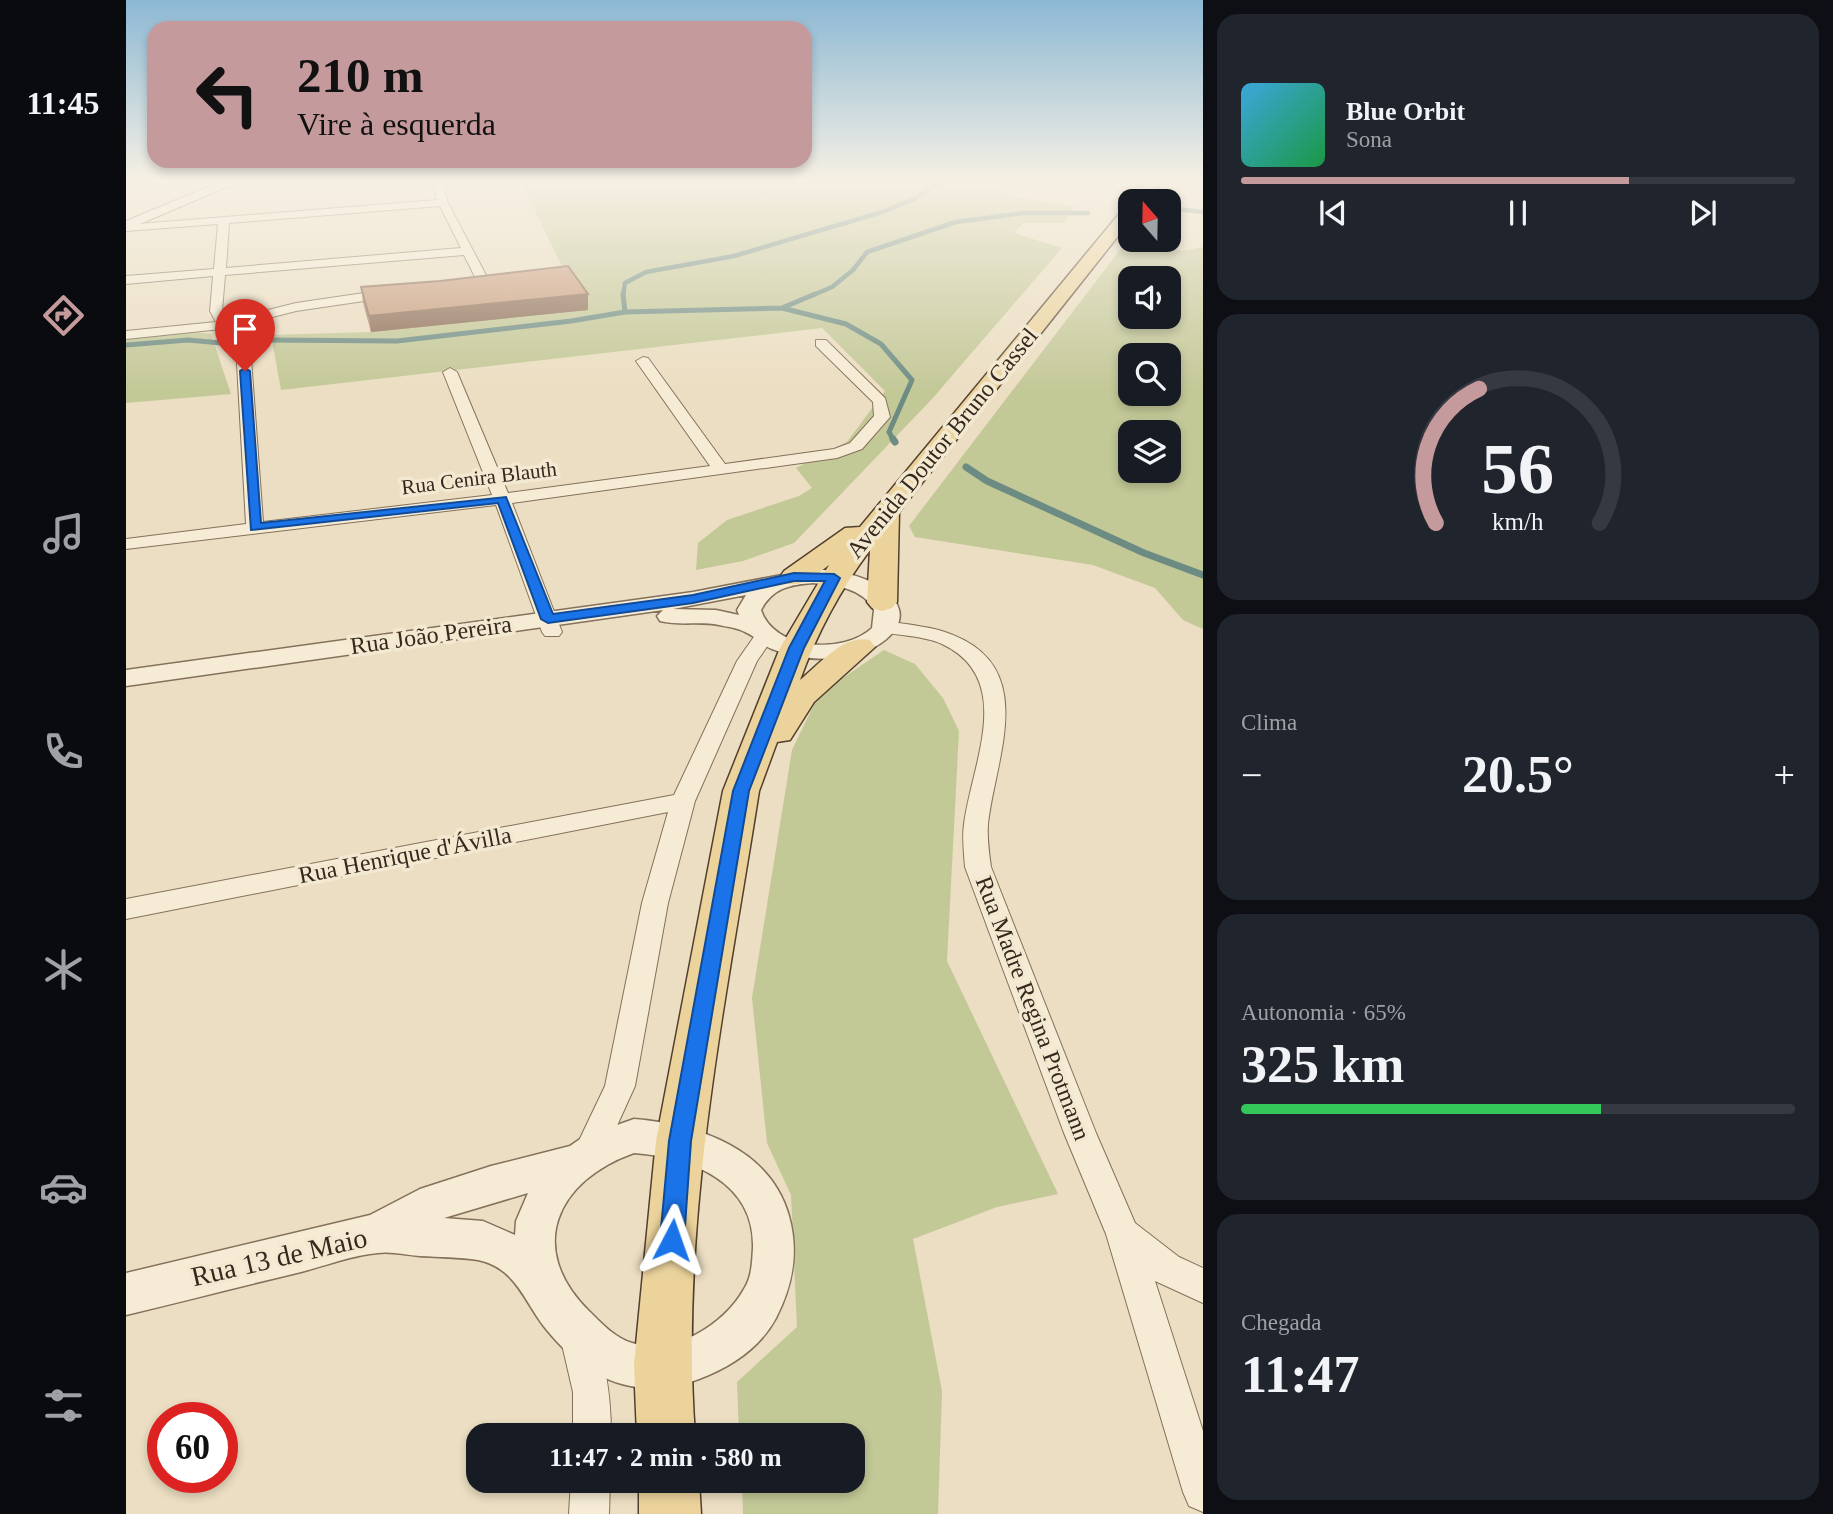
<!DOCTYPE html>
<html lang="pt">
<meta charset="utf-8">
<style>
:root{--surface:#171b24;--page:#20242c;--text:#f1f3f6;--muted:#9ea1a6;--line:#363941;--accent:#c59a9d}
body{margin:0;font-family:Georgia,serif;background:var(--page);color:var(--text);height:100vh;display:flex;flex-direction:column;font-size:26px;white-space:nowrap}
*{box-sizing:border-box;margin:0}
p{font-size:23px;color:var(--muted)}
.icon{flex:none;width:38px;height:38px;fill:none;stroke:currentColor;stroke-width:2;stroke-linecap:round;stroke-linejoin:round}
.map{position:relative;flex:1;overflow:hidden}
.drawer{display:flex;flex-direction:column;gap:14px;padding:14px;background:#0d0f14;width:630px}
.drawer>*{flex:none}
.top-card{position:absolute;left:21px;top:21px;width:665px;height:147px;border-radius:21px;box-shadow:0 4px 10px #0003;background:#c59a9d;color:#111;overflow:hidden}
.needle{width:46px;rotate:340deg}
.buttons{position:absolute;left:992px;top:189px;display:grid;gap:14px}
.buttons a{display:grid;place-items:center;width:63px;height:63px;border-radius:14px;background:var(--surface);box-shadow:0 4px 10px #0003;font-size:35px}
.speed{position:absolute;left:21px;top:1402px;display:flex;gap:14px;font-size:35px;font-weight:700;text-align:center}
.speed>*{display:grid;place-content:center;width:91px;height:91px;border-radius:50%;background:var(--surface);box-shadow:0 4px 10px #0003;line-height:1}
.speed .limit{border:10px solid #d22;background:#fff;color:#111}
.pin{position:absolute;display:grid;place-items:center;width:60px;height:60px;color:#fff;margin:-72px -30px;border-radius:50% 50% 50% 0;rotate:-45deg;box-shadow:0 0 7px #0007}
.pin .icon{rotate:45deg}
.me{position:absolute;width:77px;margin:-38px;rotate:4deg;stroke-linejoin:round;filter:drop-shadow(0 0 5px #0008)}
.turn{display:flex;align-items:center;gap:24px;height:147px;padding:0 35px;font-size:32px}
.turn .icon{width:91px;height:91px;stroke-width:2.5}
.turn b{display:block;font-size:49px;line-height:60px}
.big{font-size:52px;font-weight:700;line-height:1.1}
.drawer .tile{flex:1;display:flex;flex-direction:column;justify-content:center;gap:10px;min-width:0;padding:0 24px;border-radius:21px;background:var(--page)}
.drawer .dial{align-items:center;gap:0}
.dial svg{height:182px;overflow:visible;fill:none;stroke:var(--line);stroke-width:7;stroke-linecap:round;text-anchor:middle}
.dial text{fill:var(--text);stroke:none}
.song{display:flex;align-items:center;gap:21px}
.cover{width:84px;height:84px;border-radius:10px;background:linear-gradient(135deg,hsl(200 70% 55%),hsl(140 70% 35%))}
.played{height:7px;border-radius:4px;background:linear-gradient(90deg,var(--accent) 70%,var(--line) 70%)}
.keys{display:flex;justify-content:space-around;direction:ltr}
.heat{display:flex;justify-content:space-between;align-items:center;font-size:38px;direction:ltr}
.charge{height:10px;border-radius:5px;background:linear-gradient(90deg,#34c759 65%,var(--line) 0)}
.trip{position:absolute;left:340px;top:1423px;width:399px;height:70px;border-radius:21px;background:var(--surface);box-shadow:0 4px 10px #0003;font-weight:700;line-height:70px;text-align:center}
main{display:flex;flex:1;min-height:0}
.dock{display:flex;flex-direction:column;width:126px;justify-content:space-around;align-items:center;background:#090b0e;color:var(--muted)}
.dock .icon{width:49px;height:49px}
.dock .active{color:var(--accent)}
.dock b{font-size:32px;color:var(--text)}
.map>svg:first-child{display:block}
</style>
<main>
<nav class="dock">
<b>11:45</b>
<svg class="icon active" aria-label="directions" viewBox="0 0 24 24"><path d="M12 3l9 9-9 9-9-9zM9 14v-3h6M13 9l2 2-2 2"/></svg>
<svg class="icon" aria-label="music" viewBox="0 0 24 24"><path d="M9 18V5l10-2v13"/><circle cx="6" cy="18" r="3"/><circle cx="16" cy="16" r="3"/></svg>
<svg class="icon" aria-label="phone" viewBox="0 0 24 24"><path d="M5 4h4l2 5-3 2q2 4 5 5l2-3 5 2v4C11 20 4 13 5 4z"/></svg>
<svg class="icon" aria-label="climate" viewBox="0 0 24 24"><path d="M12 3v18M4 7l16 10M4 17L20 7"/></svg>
<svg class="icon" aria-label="car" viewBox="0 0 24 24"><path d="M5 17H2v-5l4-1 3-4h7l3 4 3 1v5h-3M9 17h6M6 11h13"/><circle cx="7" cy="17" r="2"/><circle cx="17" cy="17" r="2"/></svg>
<svg class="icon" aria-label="filters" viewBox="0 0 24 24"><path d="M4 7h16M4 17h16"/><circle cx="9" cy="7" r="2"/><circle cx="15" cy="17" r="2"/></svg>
</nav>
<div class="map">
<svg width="1077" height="1514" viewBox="0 0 1077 1514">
<rect width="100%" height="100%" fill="#ebdec2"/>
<path fill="#c3c897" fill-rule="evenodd" d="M394,180h502l-21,8 14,9 59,10 -10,16h-41l-9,10 48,15 -130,151 -138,144 -51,18 -47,9 2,-27 29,-23 72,-24 13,-8 -16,-20 51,-26 38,-51 -63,-63 -541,62 -10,-55 100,-3 198,-51z
M1000,242l57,9 20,-4v382l-20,-9 -28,-32 -62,-23 -178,-28 -6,-11zM1043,278v39h-39v-39zM1043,355v39h-39v-39zM1043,432v39h-39v-39z
M68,332l17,2 20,60 -105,9v-67z
M758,650l31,14 28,34 16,33 -12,230 111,233 -61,13 -84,32 29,152 -4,123h-195l-1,-33 110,-1v-45h-113l-2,-53 60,-55 -6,-132 -24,-52 -15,-145 40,-248 27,-56z"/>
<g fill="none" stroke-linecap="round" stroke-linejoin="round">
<path stroke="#6c8b83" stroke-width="4.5" d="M1043,208l34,4
M497,296l2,-13 21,-11 88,-16 148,-44 32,-13 28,-19
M685,296l21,-9 21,-17 14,-18 89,-30 67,-9h65"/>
<path stroke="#6c8b83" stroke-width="5" d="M497,294l2,18
M656,308l33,-14
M144,340l127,1 174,-20 54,-9 157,-4 64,16 35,20 31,36 -23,52 5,9
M0,345l62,-5 33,3"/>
<path stroke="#6c8b83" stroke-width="7" d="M767,439l2,3
M840,467l21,14 157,72 59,22"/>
<g stroke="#84705b" stroke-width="2">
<path id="minor" d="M320,180h12l-14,9 4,14 39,74 -4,9 -26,6 -6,-4 23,-7 1,-4 -11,-22 -239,20 -3,36 6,9 68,-17 95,-14 6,4 -6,4 -95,14 -63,16 17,18 13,177 229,-27 -49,-123 7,-4 7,4 51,121 202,-27 -74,-105 7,-4 5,1 77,106 109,-15 16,-6 24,-27 -1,-14 -57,-56v-6h10l59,58 5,19 -28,32 -25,9 -325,45 50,129 -3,4h-14l-3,-4 -46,-127 -370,44v-10l120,-15 -10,-178 -15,-17 -95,10v-8l90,-9 -6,-11 3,-35 -87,8v-8l88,-7 4,-45 -92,7v-6l311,-25 -3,-12zM314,206l21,42 -235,20 3,-45z
M988,180h13l23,13 -9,2z
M759,621c23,4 47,5 68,14 86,34 42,124 35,189 -1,14 1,29 3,43l105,266 39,90 44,34 24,11v35l-48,-22 48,150v81l-14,-6 -6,-14 -77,-258 -42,-101 -99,-266c-1,-14 -3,-29 -1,-43 8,-61 52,-145 -22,-180 -20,-9 -44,-8 -64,-13l-3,-4 3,-4z
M639,629l7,2 3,4 -18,26 -62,140 -27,102 -33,183 -34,75 -11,4 -11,-4 -5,-10 31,-65 37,-183 26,-91 -542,107v-20l548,-104 63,-134 21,-30z
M452,1318l13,5c15,37 20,73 20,112h-38v-43l-13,-56 5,-13z
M445,1480h39l-1,34h-40z"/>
</g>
<g stroke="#84705b" stroke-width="3">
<path id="tertiary" d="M687,569c22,2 48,5 67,18 46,31 2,64 -34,70 -24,4 -51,1 -74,-8 -10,-4 -17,-13 -27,-17 -7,-4 -17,-5 -26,-7 -19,-4 -39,1 -59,-4l-3,-5 6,-6 -537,76v-16l567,-78zM687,583c22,2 50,5 61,27l-2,18c-29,27 -98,22 -111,-18 12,-22 28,-25 52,-27zM620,595l-9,15 2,5 -23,-5 -43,-1z
M508,1119c63,5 136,29 155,97 10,36 4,69 -13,102 -16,30 -45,49 -77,61 -62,23 -112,1 -153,-50 -21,-25 -29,-61 -68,-69 -19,-3 -39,-3 -58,-4 -14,-1 -29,-5 -42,-3 -26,2 -53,13 -77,19 -59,14 -117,29 -175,43v-42l244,-58 50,-26 71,-23 79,-20 13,-9zM508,1153c56,4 121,28 119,95 -1,14 -1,29 -9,41 -20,36 -70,67 -112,54 -17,-5 -31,-20 -43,-32 -64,-63 -32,-131 45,-158zM402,1193l-12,28 -1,14 -32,-14 -39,-3z"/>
</g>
<g stroke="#66513e" stroke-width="2">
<path id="secondary" d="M98,180h19l-117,50v-9z"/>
</g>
<g stroke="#523f2f" stroke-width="3">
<path id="primary" d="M1022,180h15l-17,21 -16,1z
M1004,206v15l-231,291 -2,90 -5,6 -10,3 -10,-3 -5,-6 3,-52c-30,40 -53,83 -70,130 20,-16 43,-46 70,-40l5,7 -61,55 -24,38 -13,2 -18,49c-33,211 -80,430 -64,644h-58l-3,-70 22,-224 67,-350 57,-143 49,-83c-15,11 -26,23 -45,18l-4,-6 4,-6 61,-43 15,-1 264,-319z
M513,1480h60l2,34h-62z"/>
</g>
<use href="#minor" fill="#f6ecd5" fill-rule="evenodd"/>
<use href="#tertiary" fill="#f6ecd5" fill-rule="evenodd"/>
<use href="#secondary" fill="#f6ecd5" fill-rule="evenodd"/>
<use href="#primary" fill="#ecd39c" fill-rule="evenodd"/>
</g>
<path fill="#ab8469" d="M235,287l227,7v16l-217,22 -8,-29z"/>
<path fill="#8b6b55" d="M462,294v16l-217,22 -2,-16z"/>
<path fill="#c7997a" stroke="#8b6b55" stroke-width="2" d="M442,266l20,28 -219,22 -8,-29 79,-6z"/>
<linearGradient id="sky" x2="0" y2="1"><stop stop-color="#8db8d4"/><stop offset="0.46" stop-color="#f6f0e4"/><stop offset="1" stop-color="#f6f0e4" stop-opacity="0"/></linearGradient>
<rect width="1077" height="392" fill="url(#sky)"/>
<path fill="#1a73e8" stroke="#114b97" stroke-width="2" d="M119,368l5,3 11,152 245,-26 47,117 140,-19 101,-22 40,1 6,4 -36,70 -55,143 -58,350 -7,99 -4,8 -8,4 -8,-4 -4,-8 9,-99 64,-350 56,-143 36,-67h-31l-101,22 -145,20 -7,-4 -43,-116 -247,27 -11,-159z"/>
<g text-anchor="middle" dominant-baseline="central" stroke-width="7" stroke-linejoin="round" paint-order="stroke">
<g font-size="21" fill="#35291e" stroke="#f3e9d1">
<text transform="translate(353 478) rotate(-7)">Rua Cenira Blauth</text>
</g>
<g font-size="24" fill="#35291e" stroke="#f3e9d1">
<text transform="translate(816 443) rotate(-51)">Avenida Doutor Bruno Cassel</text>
<text transform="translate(305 635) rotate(-8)">Rua João Pereira</text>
<text transform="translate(279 855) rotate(-11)">Rua Henrique d'Ávilla</text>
<text transform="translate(907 1008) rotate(69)">Rua Madre Regina Protmann</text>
</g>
<g font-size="28" fill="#35291e" stroke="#f3e9d1">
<text transform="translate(153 1257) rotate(-13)">Rua 13 de Maio</text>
</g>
</g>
</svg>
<div class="buttons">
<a><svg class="needle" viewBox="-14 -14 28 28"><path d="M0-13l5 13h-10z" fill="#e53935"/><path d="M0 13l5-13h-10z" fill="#9ea1a6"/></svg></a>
<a><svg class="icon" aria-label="sound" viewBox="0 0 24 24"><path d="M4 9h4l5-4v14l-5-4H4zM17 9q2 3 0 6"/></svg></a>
<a><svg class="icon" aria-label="search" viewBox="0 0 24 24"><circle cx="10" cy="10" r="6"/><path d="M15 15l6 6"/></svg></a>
<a><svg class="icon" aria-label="layers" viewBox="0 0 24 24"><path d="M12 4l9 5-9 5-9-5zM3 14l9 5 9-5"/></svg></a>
</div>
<div class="speed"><div class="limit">60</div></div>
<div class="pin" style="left:119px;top:371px;background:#d93025"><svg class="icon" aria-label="arrive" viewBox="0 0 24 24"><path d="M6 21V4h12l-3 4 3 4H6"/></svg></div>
<svg class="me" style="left:546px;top:1240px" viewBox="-20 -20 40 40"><path d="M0-17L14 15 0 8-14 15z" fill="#1a73e8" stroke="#fff" stroke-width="4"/></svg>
<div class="trip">11:47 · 2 min · 580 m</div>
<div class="top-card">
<div class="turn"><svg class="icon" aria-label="left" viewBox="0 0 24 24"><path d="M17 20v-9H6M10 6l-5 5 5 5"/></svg><div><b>210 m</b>Vire à esquerda</div></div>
</div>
</div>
<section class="drawer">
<div class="tile">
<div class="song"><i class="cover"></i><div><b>Blue Orbit</b><p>Sona</p></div></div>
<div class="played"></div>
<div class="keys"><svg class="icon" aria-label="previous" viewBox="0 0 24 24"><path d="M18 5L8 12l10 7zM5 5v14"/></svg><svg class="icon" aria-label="pause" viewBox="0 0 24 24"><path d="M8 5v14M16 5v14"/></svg><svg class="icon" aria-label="next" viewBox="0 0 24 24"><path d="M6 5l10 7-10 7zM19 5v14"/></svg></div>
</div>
<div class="tile dial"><svg viewBox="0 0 100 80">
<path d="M14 69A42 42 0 1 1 86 69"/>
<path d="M14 69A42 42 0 0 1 33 10" stroke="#c59a9d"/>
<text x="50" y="56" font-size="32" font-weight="700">56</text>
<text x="50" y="72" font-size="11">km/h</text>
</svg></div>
<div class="tile"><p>Clima</p>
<div class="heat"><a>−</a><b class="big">20.5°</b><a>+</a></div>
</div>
<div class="tile"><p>Autonomia · 65%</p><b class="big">325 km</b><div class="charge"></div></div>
<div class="tile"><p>Chegada</p><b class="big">11:47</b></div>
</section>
</main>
